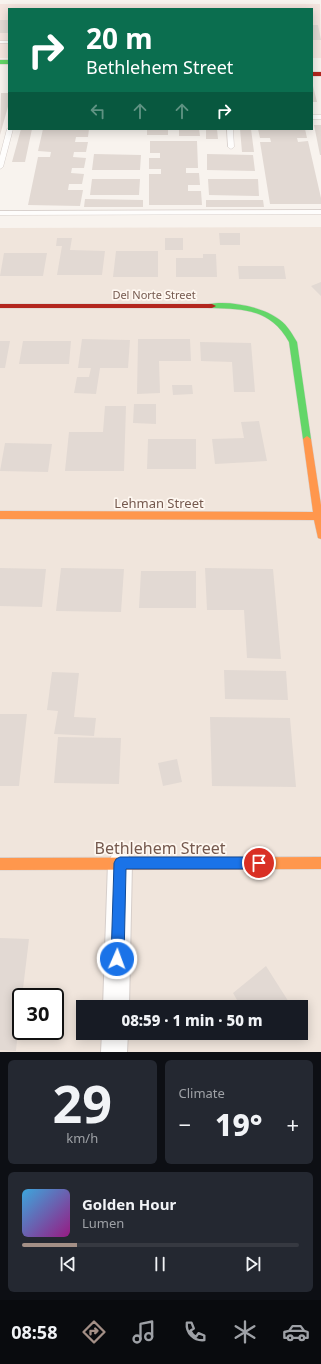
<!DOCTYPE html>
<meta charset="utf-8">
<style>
:root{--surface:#171b24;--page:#242831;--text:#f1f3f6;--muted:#9ea1a6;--line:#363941;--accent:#a38f86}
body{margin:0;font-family:"Noto Sans",sans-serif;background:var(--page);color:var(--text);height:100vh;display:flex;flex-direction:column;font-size:15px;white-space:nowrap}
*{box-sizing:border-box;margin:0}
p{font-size:13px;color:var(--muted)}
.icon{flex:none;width:22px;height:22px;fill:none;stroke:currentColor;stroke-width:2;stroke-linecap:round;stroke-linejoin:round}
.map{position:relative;height:1052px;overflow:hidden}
.sheet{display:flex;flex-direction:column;gap:8px;padding:8px;background:#0d0f14;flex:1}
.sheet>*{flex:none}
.banner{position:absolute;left:8px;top:8px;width:305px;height:122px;border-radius:0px;box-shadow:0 2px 10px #0003;background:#0b6e4f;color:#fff;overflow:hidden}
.speed{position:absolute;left:12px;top:988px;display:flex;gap:8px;font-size:20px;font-weight:700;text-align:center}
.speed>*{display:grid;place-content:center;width:52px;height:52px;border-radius:50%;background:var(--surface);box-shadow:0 2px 10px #0003;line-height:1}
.speed .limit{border:2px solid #111;border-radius:6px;background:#fff;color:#111}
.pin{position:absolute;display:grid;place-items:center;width:34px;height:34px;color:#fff;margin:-17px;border:2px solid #fff;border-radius:50%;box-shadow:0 1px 4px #0007}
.me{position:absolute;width:44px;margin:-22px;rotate:2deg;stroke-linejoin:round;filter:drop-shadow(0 0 3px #0008)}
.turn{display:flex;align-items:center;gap:14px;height:84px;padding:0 12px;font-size:18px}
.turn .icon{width:52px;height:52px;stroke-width:2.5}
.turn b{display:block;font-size:28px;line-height:34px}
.lanes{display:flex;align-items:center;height:38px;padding:0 12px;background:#0003;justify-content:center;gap:20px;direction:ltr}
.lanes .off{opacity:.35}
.big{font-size:30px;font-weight:800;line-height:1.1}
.sheet .widget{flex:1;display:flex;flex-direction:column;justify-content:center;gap:6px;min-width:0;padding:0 14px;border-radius:6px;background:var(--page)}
.sheet .dial{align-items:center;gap:0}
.dial b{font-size:52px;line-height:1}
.song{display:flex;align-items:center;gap:12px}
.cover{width:48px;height:48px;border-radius:6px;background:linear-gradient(135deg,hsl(200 70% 55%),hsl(310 70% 35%))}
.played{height:4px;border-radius:2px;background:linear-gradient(90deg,var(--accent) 20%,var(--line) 20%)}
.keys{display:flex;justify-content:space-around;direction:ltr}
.heat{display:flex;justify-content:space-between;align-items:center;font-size:22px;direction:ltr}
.sheet .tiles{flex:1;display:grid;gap:8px;grid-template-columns:1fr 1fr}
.widget:last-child{grid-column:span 2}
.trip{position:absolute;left:76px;top:1000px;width:232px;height:40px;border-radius:0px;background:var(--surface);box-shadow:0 2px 10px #0003;font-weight:800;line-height:40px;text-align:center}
.menu{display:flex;height:64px;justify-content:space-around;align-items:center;background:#090b0e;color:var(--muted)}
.menu .icon{width:28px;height:28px}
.menu .active{color:var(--accent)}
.menu b{font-size:18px;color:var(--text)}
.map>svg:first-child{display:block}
</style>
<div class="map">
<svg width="321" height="1052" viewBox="0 0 321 1052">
<rect width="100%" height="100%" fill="#f8f3ee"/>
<path fill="#f0e5dc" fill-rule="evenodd" d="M321,227v825h-321v-824zM21,997h34v34h-34zM83,1007h218v26h-218z"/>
<path fill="#f5e5df" d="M0,4h320l1,54h-9v-49h-303v49h-9z"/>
<path fill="#e2d9d3" d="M0,20h9v13h-9z
M312,25h6l3,15h-9z
M312,86h1l4,16h-5z
M1,93h8v10l-9,32z
M314,125h7v30h-1z
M21,129h11l-7,33h-13z
M43,129h46l-1,8h-12l-1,5h13l-2,10h-12l-1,5 13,1 -2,10h-12l-1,5 13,1 -2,10h-13l-1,6h15l-3,16 -52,-1 10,-48h12l1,-5 -13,-1z
M147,129h21v6h-21z
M179,129h20l1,7h-21z
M206,129h11l1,10h-12z
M240,129h11l3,23h-12z
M258,129h47l2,9h-10l1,4 10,-1 13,57v6h-51l-10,-62h11l-1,-4h-10z
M150,141h47l1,27h-12v5h13l1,12h-12v6h13l1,14h-53v-31h12v-5h-12v-11h11v-5h-10z
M94,154l47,1 -1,15h-48z
M207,154l46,1 2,16 -48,-1z
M92,179h48l-1,16h-49z
M208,179h50l1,17 -50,-1z
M85,199l58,1v7h-59z
M206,200h57l1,7h-58z
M219,233h21v12h-20z
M57,238h15l-2,12 35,1 -3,24h-45l5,-29h-6z
M165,238h18v12h-18z
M116,251h42v26h-45z
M4,253h43l-4,23h-43z
M203,254h13l1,23h-41v-19h27z
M238,266h46l2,13h-47z
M321,282v14l-10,-10z
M82,339l48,1 -2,28h-28l-4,26 -22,-1 3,-16h12l2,-9h-13z
M138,339h52l1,22h-32l1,32 -23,1z
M0,341h10l-5,27h-5z
M23,341h48l-2,23h-50z
M200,342l51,1 4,49h-21l-2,-30 -31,-1z
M172,385h20l1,9 -20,1z
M134,404h22v20l-23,-1z
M105,406h21l-2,65h-59l4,-39h34z
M259,421l8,40 -52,3 -3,-25 32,-1 -3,-16z
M148,439h48v30h-49z
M5,443l47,1 -4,28 -48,-1z
M0,568l46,1 -4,38 -42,-1z
M61,568l63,1 -3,43 -65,-1z
M205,568l68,1 8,90 -34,-1 -3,-48h-37z
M141,571h55v37h-57z
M224,670l62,1 2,29 -63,-1z
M52,672l27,1 -5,44 22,1 -2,18 -40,-2 4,-23 -11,-1z
M0,714h27l-8,72h-19z
M210,717l80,1 6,69 -84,-1z
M58,737l63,1 -2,46 -65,-1z
M177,759l5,23 -19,4 -5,-23z
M0,938l29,1 -7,58h-1l-5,54 -16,-1z
M266,966l26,41h-51l-8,-14z"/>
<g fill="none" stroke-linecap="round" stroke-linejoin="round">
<g stroke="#d6ceca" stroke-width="1">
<path id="lane" d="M0,41h9v2h-9z
M312,115h9v4h-9z
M9,128v1h4l-10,38 -3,2v-13l7,-27z
M227,129h6l1,18 -3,2 -3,-2z
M321,210v4l-321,1v-4z"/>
</g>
<g stroke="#d6ceca" stroke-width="2">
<path id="street" d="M120,851l8,4 4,8 -3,144h-26l5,-144 4,-8z
M102,1033h26l-1,19h-26z"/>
</g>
<g stroke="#d7ceca" stroke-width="1">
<path id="fast" d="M0,60h9v4h-9z
M209,304c20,-4 55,3 71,16 8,6 12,14 17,22l14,97 -1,2 -3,1 -4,-3 -14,-97c-18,-32 -43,-33 -77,-34h-3z"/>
</g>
<g stroke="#d7ceca" stroke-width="1">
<path id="slow" d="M307,436l4,3 10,66v34l-3,-1 -4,-18 -314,-1v-8l313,1 -10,-73z
M321,857v12l-321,1v-12z"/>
</g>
<g stroke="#d7ceca" stroke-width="1">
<path id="jam" d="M312,72h9v4h-9z
M0,304h212l4,2 -4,2h-212z"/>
</g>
<use href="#lane" fill="#fefdfc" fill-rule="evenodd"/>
<use href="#street" fill="#fefdfc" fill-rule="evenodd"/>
<use href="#fast" fill="#63d668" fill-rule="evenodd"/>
<use href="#slow" fill="#ff974d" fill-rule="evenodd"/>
<use href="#jam" fill="#b3261e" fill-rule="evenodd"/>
</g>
<path fill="#1a73e8" stroke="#114b97" d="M120,857h139l4,2 2,4 -2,4 -4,2h-133l-2,90 -2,5 -5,2 -4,-2 -2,-5 3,-96 2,-4z"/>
<g text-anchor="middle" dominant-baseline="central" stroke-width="3.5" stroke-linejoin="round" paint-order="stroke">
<g font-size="11" fill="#75594e" stroke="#fef7f0">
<text x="154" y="294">Del Norte Street</text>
</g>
<g font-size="13" fill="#75594e" stroke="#fef7f0">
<text x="159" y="503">Lehman Street</text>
</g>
<g font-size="16" fill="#75594e" stroke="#fef7f0">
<text x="160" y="848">Bethlehem Street</text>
</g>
</g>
</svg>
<div class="speed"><div class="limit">30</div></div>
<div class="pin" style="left:259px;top:863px;background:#d93025"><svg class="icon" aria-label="arrive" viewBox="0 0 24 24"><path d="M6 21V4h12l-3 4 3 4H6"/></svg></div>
<svg class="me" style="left:117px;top:959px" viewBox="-20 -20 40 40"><circle r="17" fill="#1a73e8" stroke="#fff" stroke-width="3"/><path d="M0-11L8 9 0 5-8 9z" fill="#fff"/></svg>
<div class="trip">08:59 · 1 min · 50 m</div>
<div class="banner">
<div class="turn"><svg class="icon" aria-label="right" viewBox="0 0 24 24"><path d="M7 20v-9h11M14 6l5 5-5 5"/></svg><div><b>20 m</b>Bethlehem Street</div></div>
<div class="lanes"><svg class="icon off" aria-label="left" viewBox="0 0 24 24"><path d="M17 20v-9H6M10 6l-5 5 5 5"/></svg><svg class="icon off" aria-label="ahead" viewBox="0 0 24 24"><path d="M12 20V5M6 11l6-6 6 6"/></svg><svg class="icon off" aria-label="ahead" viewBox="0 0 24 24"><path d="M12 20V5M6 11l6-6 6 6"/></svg><svg class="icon" aria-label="right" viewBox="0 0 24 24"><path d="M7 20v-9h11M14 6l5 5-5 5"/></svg></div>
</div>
</div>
<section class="sheet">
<div class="tiles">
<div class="widget dial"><b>29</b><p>km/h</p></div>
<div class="widget"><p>Climate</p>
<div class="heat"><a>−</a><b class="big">19°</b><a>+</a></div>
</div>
<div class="widget">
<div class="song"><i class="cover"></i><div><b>Golden Hour</b><p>Lumen</p></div></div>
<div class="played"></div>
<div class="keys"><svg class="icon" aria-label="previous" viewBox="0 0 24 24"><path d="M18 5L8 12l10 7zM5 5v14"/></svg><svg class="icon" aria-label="pause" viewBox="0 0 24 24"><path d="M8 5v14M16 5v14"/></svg><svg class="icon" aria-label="next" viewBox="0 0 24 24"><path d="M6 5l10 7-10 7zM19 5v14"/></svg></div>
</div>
</div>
</section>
<nav class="menu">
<b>08:58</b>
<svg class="icon active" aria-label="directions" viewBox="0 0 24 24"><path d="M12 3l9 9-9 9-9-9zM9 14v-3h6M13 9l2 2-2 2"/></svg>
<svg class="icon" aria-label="music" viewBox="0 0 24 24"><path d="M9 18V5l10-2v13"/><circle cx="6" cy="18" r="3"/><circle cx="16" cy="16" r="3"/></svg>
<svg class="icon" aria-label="phone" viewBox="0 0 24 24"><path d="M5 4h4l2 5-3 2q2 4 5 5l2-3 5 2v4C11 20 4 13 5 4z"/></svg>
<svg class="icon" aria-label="climate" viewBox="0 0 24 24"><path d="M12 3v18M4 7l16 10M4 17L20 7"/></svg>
<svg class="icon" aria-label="car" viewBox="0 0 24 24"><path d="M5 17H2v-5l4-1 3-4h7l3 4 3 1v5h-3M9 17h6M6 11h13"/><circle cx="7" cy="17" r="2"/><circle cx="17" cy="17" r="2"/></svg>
</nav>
